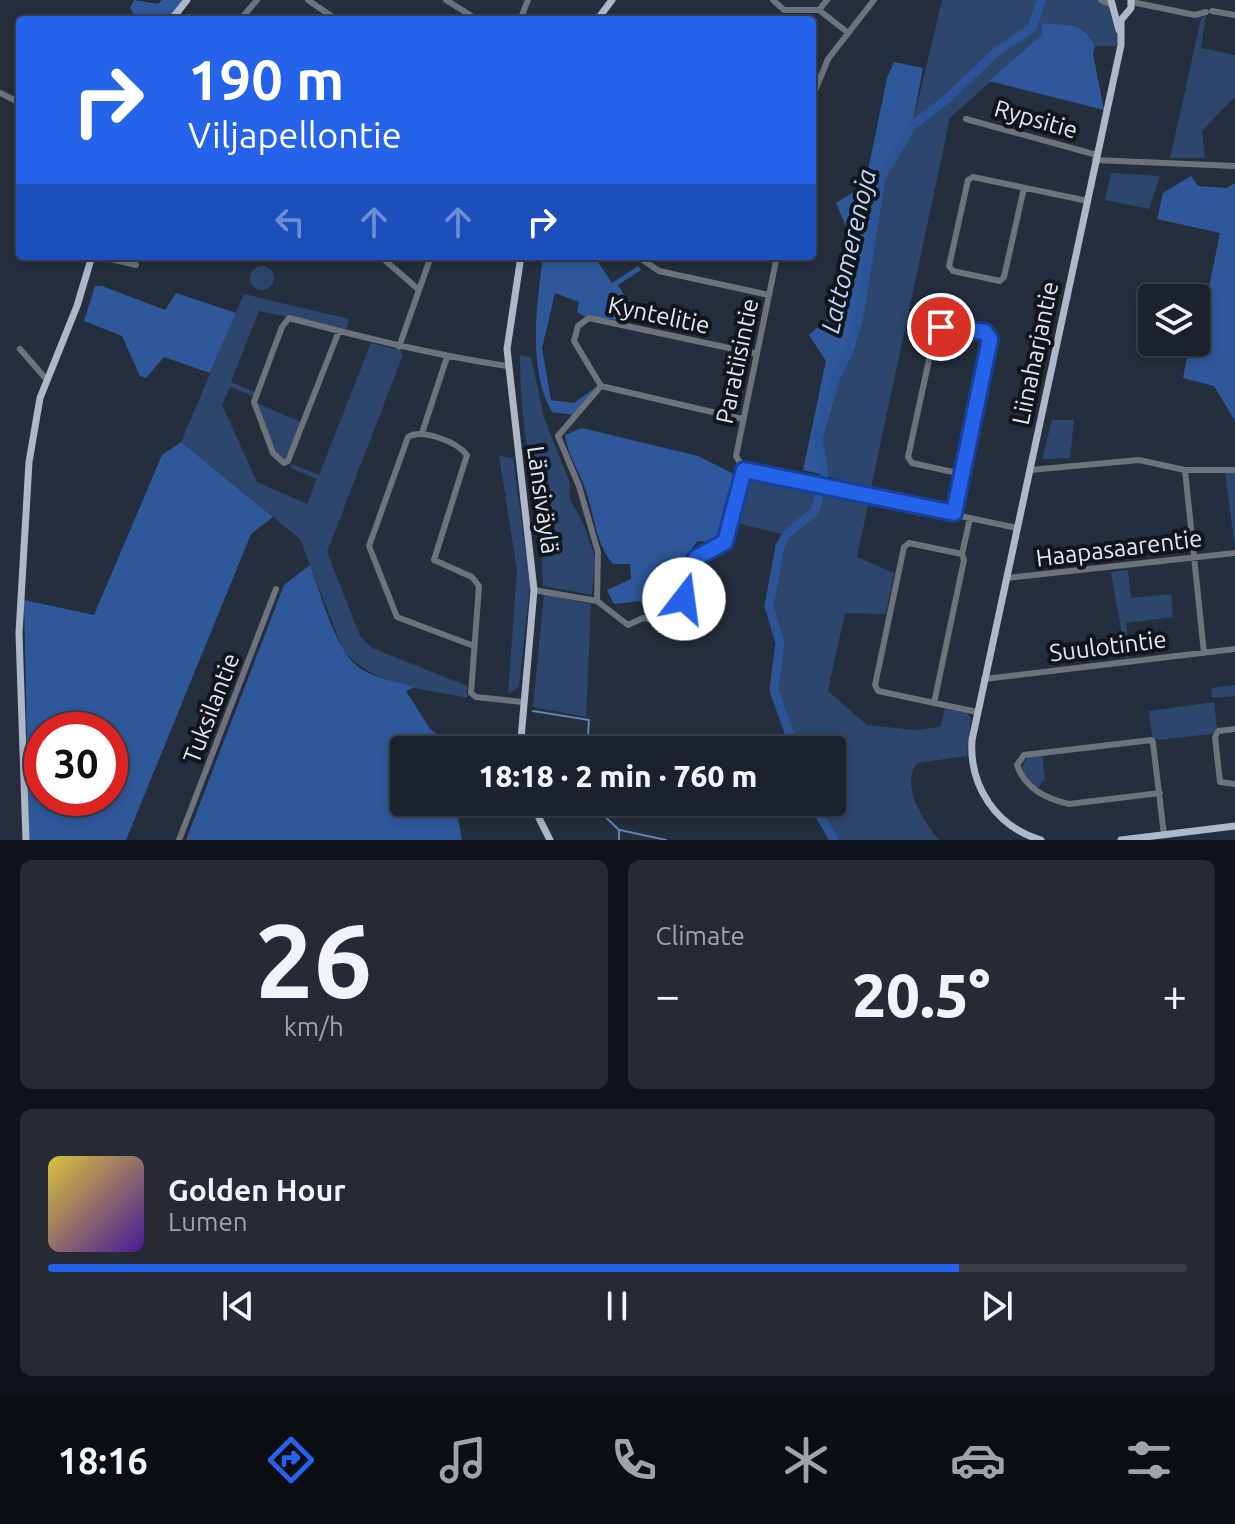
<!DOCTYPE html>
<meta charset="utf-8">
<style>
:root{--surface:#1c222d;--page:#252a35;--text:#f1f3f6;--muted:#a0a4aa;--line:#3a3f49;--accent:#2563eb}
body{margin:0;font-family:Ubuntu,sans-serif;background:var(--page);color:var(--text);height:100vh;display:flex;flex-direction:column;font-size:30px;white-space:nowrap}
*{box-sizing:border-box;margin:0}
p{font-size:26px;color:var(--muted)}
.icon{flex:none;width:44px;height:44px;fill:none;stroke:currentColor;stroke-width:2;stroke-linecap:round;stroke-linejoin:round}
.map{position:relative;height:840px;overflow:hidden}
.sheet{display:flex;flex-direction:column;gap:20px;padding:20px;background:#0f1319;flex:1}
.sheet>*{flex:none}
.hud{position:absolute;left:16px;top:16px;width:800px;height:244px;border-radius:8px;box-shadow:0 4px 12px #0003,0 0 0 2px var(--line);background:#2563eb;color:#fff;overflow:hidden}
.fabs{position:absolute;left:1138px;top:284px;display:grid;gap:16px}
.fabs a{display:grid;place-items:center;width:72px;height:72px;border-radius:8px;background:var(--surface);box-shadow:0 4px 12px #0003,0 0 0 2px var(--line);font-size:40px}
.speed{position:absolute;left:24px;top:712px;display:flex;gap:16px;font-size:40px;font-weight:700;text-align:center}
.speed>*{display:grid;place-content:center;width:104px;height:104px;border-radius:50%;background:var(--surface);box-shadow:0 4px 12px #0003,0 0 0 2px var(--line);line-height:1}
.speed .limit{border:12px solid #d22;background:#fff;color:#111}
.pin{position:absolute;display:grid;place-items:center;width:68px;height:68px;color:#fff;margin:-34px;border:4px solid #fff;border-radius:50%;box-shadow:0 2px 8px #0007}
.me{position:absolute;width:88px;margin:-44px;rotate:15deg;stroke-linejoin:round;filter:drop-shadow(0 0 6px #0008)}
.turn{display:flex;align-items:center;gap:28px;height:168px;padding:0 40px;font-size:36px}
.turn .icon{width:104px;height:104px;stroke-width:2.5}
.turn b{display:block;font-size:56px;line-height:68px}
.lanes{display:flex;align-items:center;height:76px;padding:0 40px;background:#0003;justify-content:center;gap:40px;direction:ltr}
.lanes .off{opacity:.35}
.big{font-size:60px;font-weight:800;line-height:1.1}
.sheet .card{flex:1;display:flex;flex-direction:column;justify-content:center;gap:12px;min-width:0;padding:0 28px;border-radius:12px;background:var(--page)}
.sheet .dial{align-items:center;gap:0}
.dial b{font-size:104px;line-height:1}
.song{display:flex;align-items:center;gap:24px}
.cover{width:96px;height:96px;border-radius:12px;background:linear-gradient(135deg,hsl(50 70% 55%),hsl(260 70% 35%))}
.played{height:8px;border-radius:4px;background:linear-gradient(90deg,var(--accent) 80%,var(--line) 80%)}
.keys{display:flex;justify-content:space-around;direction:ltr}
.heat{display:flex;justify-content:space-between;align-items:center;font-size:44px;direction:ltr}
.sheet .tiles{flex:1;display:grid;gap:20px;grid-template-columns:1fr 1fr}
.card:last-child{grid-column:span 2}
.trip{position:absolute;left:390px;top:736px;width:456px;height:80px;border-radius:8px;background:var(--surface);box-shadow:0 4px 12px #0003,0 0 0 2px var(--line);font-weight:800;line-height:80px;text-align:center}
.dock{display:flex;height:128px;justify-content:space-around;align-items:center;background:#0b0e12;color:var(--muted)}
.dock .icon{width:56px;height:56px}
.dock .current{color:var(--accent)}
.dock b{font-size:36px;color:var(--text)}
.map>svg:first-child{display:block}
</style>
<div class="map">
<svg width="1235" height="840" viewBox="0 0 1235 840">
<rect width="100%" height="100%" fill="#252e3c"/>
<path fill="#2c466e" d="M942,0h155l12,5 12,31 -5,10h-21c-14,-26 -26,-20 -52,-23l-1,12 -92,83 -79,370 -47,-13 -6,-37 18,-61 13,-26 10,-34 22,-139 31,-52z
M1206,15l-5,33 34,7v42l-33,34 3,27h-35l31,-140z
M1111,173l49,3 -11,33 -44,-9z
M250 278a12 12 0 1 1 24 0a12 12 0 1 1-24 0Z
M244,294l105,25 -3,10 -87,-18 -28,71 24,10 -2,4 -23,-9 -8,18 35,77 50,22 10,-25 -27,-11 2,-4 27,11 52,-132 30,8 2,4 -76,197 33,84 12,12 95,38v12c-43,-9 -94,-12 -124,-48l-43,-111 -119,-97z
M520,355l11,2 13,61 25,63 1,18 14,26 11,32 -3,38 -49,-9c-2,-78 -24,-152 -23,-231z
M254,402l49,21 -15,38 -12,-4z
M1052,420h22l-4,38 -28,1z
M499,456l14,2 17,127 -11,102 -11,7 9,-124z
M749,473l69,15 -6,22 -31,24 -48,-12 11,-46z
M1225,473h10v75z
M824,490l45,11 -12,56 37,16 -8,41 -41,-1 -17,78 39,34 48,5 25,-3 5,-18 22,4 4,5 -4,38 -50,7c-17,23 6,57 22,77h-102l-22,-38h17v-52h-35l-21,-64 6,-39 -10,-49 11,-55 33,-31z
M1128,570l3,28 40,-4 2,23 -47,6 3,35h-3l-15,-86z
M544,594l47,10 -5,113 -53,-10z
M1235,685v11l-23,2 -1,-10z
M1214,702l3,26 -6,6 -54,6 -5,-4 -3,-25z
M1042,755l3,24 -8,10 -14,-15 -1,-7 6,-10z"/>
<path fill="#2f589a" fill-rule="evenodd" d="M134,0l24,4 4,-4h21l-16,20h-29l-8,-12z
M1042,23c26,3 39,-3 53,23l-2,8 11,56 -115,-29 53,-46z
M894,62l29,6 -11,58 -31,52 -22,139 -10,34 -13,26 -18,61 6,37 -21,-5 23,-109 -17,-26 29,-26 13,-71 -15,-35 29,-18 22,-107z
M1191,176l7,10 29,2 8,-5v238l-21,-35 -31,-8 7,-36h6l2,-36 7,1 15,-74 -63,-14 6,-26z
M543,256h51l18,27 26,-17 3,4 -23,15 6,10 -6,25 -32,-3 -9,-5 2,-10 -24,-9 -13,55 9,52 23,3 22,-16 -22,28 -22,-3c-25,-43 -15,-110 -9,-156z
M95,286h7l63,24 11,-17 60,20 -26,60 -46,-16 -18,21 -6,-2 -18,-40 -38,-15z
M582,428l116,28 36,18c3,16 -9,57 -17,69l-19,-2c-17,17 -10,44 -26,62l-9,-3 -14,7 -10,-6 -25,3 -7,-14 24,-11 -1,-15h-17c-17,-20 -18,-45 -26,-70 -6,-21 -19,-37 -22,-59z
M181,442l92,75 -22,17 -125,306h-97l-5,-240 70,15 68,-160zM42,730h68v68h-68z
M310,565c10,26 25,84 47,101 16,12 39,16 58,21l-9,4 24,38 29,21h-55v52h51l7,38h-276l98,-255z"/>
<g fill="none" stroke-linecap="round" stroke-linejoin="round">
<path stroke="#6381b2" stroke-width="2" d="M533,711l56,9 -2,30
M590,802l29,28v10
M620,830l46,10"/>
<path stroke="#2c5597" stroke-width="9" d="M824,475l-6,-37 18,-61 13,-26 10,-34 22,-139 31,-52 35,-27 49,-47 36,-24 9,-28
M795,750l-21,-60 6,-47 -11,-37 11,-60 7,-12 28,-23 6,-22
M812,802l22,38"/>
<path stroke="#6e727a" stroke-width="6" d="M308,0l29,20
M446,0l32,20
M773,0l11,10h35l28,22
M1101,0l9,4
M1132,2l63,13 11,-3
M819,10l8,-10
M1212,11l23,4
M240,20l17,-20
M520,20l8,-20
M0,93l20,10
M812,98l16,-39 46,-59
M966,119l131,36
M1095,160l140,6
M1024,188l-20,89 -4,4 -47,-10 -4,-5 19,-86 5,-3 115,24
M98,256l38,9
M380,256l38,33
M637,256l22,15 110,24
M339,331l-51,130 -4,2 -11,-10 -19,-51 28,-75 7,-9c73,19 144,37 218,48
M399,347l32,-91
M20,349l27,31
M601,386l-43,50 21,50 19,66 -1,49 31,24 15,-7 17,3 20,-4 13,-54 32,-21 19,-72
M742,419l-141,-33 -27,-45 4,-15 11,-8 168,36
M422,433l25,-76
M744,470l273,58
M744,470l-8,-14 41,-200
M1030,470l109,-10 46,10h50
M1185,470l19,183
M954,513l36,-174 -5,-7 -44,-5 -6,5 -27,125 4,6 50,11
M970,518l-8,36 -53,-11 -5,4 -29,138 3,6 99,21
M1007,578l228,-25
M534,590l63,11
M474,646l-77,-29 -28,-71 39,-109c14,-9 49,5 59,18l-33,105 38,17 7,9 -8,107 5,4 47,5
M984,679l251,-30
M934,703l30,-143 -2,-6
M1235,729l-17,2 -3,6 5,45 15,2
M1160,793l-91,11c-23,-5 -44,-15 -52,-39l7,-10 128,-15 1,3 11,92
M179,840l97,-251"/>
<path stroke="#adb7c7" stroke-width="7" d="M1111,0l8,30
M171,20l16,-20
M597,20l15,-20
M520,750l14,-160 -27,-241 14,-93
M531,802l19,38
M26,840l-7,-207 10,-171 11,-64 37,-92 15,-50
M1041,840c-45,-13 -72,-54 -69,-100l149,-695v-25l10,-12v-8
M1121,840l114,-14"/>
</g>
<g fill="none" stroke-linecap="round" stroke-linejoin="round">
<g stroke="#184099" stroke-width="20">
<path id="route" d="M684,599l6,-31 6,-10 29,-16 19,-72 210,43 36,-174 -5,-7 -44,-5"/>
</g>
<use href="#route" stroke="#2563eb" stroke-width="14"/>
</g>
<g text-anchor="middle" dominant-baseline="central" stroke-width="8" stroke-linejoin="round" paint-order="stroke">
<g font-size="24" fill="#e2e8f2" stroke="#12161c">
<text transform="translate(1036 119) rotate(16)">Rypsitie</text>
<text transform="translate(659 315) rotate(12)">Kyntelitie</text>
<text transform="translate(1035 353) rotate(-78)">Liinaharjantie</text>
<text transform="translate(737 361) rotate(-78)">Paratiisintie</text>
<text transform="translate(543 500) rotate(82)">Länsiväylä</text>
<text transform="translate(1119 548) rotate(-7)">Haapasaarentie</text>
<text transform="translate(1108 646) rotate(-7)">Suulotintie</text>
<text transform="translate(211 708) rotate(-69)">Tuksilantie</text>
</g>
<g font-size="26" font-style="italic" fill="#bed7fc" stroke="#12161c">
<text transform="translate(848 251) rotate(-77)">Lattomerenoja</text>
</g>
</g>
</svg>
<div class="fabs">
<a><svg class="icon" aria-label="layers" viewBox="0 0 24 24"><path d="M12 4l9 5-9 5-9-5zM3 14l9 5 9-5"/></svg></a>
</div>
<div class="speed"><div class="limit">30</div></div>
<div class="pin" style="left:941px;top:327px;background:#d93025"><svg class="icon" aria-label="arrive" viewBox="0 0 24 24"><path d="M6 21V4h12l-3 4 3 4H6"/></svg></div>
<svg class="me" style="left:684px;top:599px" viewBox="-20 -20 40 40"><circle r="19" fill="#fff"/><path d="M0-13L10 11 0 6-10 11z" fill="#2563eb"/></svg>
<div class="trip">18:18 · 2 min · 760 m</div>
<div class="hud">
<div class="turn"><svg class="icon" aria-label="right" viewBox="0 0 24 24"><path d="M7 20v-9h11M14 6l5 5-5 5"/></svg><div><b>190 m</b>Viljapellontie</div></div>
<div class="lanes"><svg class="icon off" aria-label="left" viewBox="0 0 24 24"><path d="M17 20v-9H6M10 6l-5 5 5 5"/></svg><svg class="icon off" aria-label="ahead" viewBox="0 0 24 24"><path d="M12 20V5M6 11l6-6 6 6"/></svg><svg class="icon off" aria-label="ahead" viewBox="0 0 24 24"><path d="M12 20V5M6 11l6-6 6 6"/></svg><svg class="icon" aria-label="right" viewBox="0 0 24 24"><path d="M7 20v-9h11M14 6l5 5-5 5"/></svg></div>
</div>
</div>
<section class="sheet">
<div class="tiles">
<div class="card dial"><b>26</b><p>km/h</p></div>
<div class="card"><p>Climate</p>
<div class="heat"><a>−</a><b class="big">20.5°</b><a>+</a></div>
</div>
<div class="card">
<div class="song"><i class="cover"></i><div><b>Golden Hour</b><p>Lumen</p></div></div>
<div class="played"></div>
<div class="keys"><svg class="icon" aria-label="previous" viewBox="0 0 24 24"><path d="M18 5L8 12l10 7zM5 5v14"/></svg><svg class="icon" aria-label="pause" viewBox="0 0 24 24"><path d="M8 5v14M16 5v14"/></svg><svg class="icon" aria-label="next" viewBox="0 0 24 24"><path d="M6 5l10 7-10 7zM19 5v14"/></svg></div>
</div>
</div>
</section>
<nav class="dock">
<b>18:16</b>
<svg class="icon current" aria-label="directions" viewBox="0 0 24 24"><path d="M12 3l9 9-9 9-9-9zM9 14v-3h6M13 9l2 2-2 2"/></svg>
<svg class="icon" aria-label="music" viewBox="0 0 24 24"><path d="M9 18V5l10-2v13"/><circle cx="6" cy="18" r="3"/><circle cx="16" cy="16" r="3"/></svg>
<svg class="icon" aria-label="phone" viewBox="0 0 24 24"><path d="M5 4h4l2 5-3 2q2 4 5 5l2-3 5 2v4C11 20 4 13 5 4z"/></svg>
<svg class="icon" aria-label="climate" viewBox="0 0 24 24"><path d="M12 3v18M4 7l16 10M4 17L20 7"/></svg>
<svg class="icon" aria-label="car" viewBox="0 0 24 24"><path d="M5 17H2v-5l4-1 3-4h7l3 4 3 1v5h-3M9 17h6M6 11h13"/><circle cx="7" cy="17" r="2"/><circle cx="17" cy="17" r="2"/></svg>
<svg class="icon" aria-label="filters" viewBox="0 0 24 24"><path d="M4 7h16M4 17h16"/><circle cx="9" cy="7" r="2"/><circle cx="15" cy="17" r="2"/></svg>
</nav>
